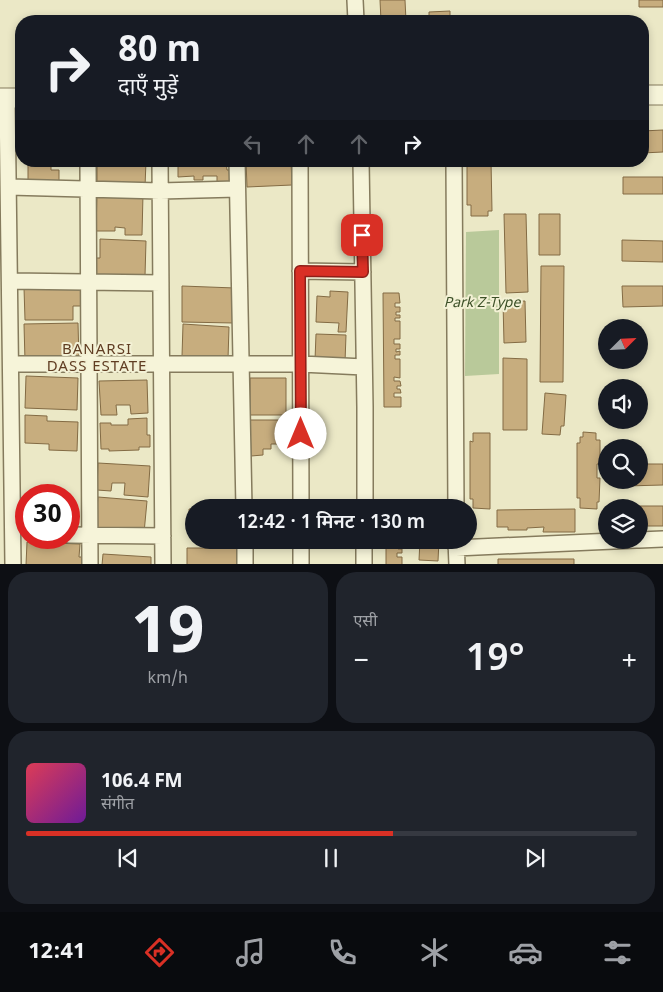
<!DOCTYPE html>
<html lang="hi">
<meta charset="utf-8">
<style>
:root{--surface:#171b24;--page:#20242c;--text:#f1f3f6;--muted:#9ea1a6;--line:#363941;--accent:#d93025}
body{margin:0;font-family:Georgia,"Noto Sans Devanagari",serif;background:var(--page);color:var(--text);height:100vh;display:flex;flex-direction:column;font-size:19px;white-space:nowrap}
*{box-sizing:border-box;margin:0}
p{font-size:16px;color:var(--muted)}
.icon{flex:none;width:28px;height:28px;fill:none;stroke:currentColor;stroke-width:2;stroke-linecap:round;stroke-linejoin:round}
.map{position:relative;height:564px;overflow:hidden}
.side{display:flex;flex-direction:column;gap:8px;padding:8px;background:#0d0f14;flex:1}
.side>*{flex:none}
.guide{position:absolute;left:15px;top:15px;width:634px;height:152px;border-radius:20px;box-shadow:0 2px 8px #0003;background:#171b24;color:var(--text);overflow:hidden}
.needle{width:32px;rotate:66deg}
.tools{position:absolute;left:598px;top:319px;display:grid;gap:10px}
.tools a{display:grid;place-items:center;width:50px;height:50px;border-radius:50%;background:var(--surface);box-shadow:0 2px 8px #0003;font-size:25px}
.speed{position:absolute;left:15px;top:484px;display:flex;gap:10px;font-size:25px;font-weight:700;text-align:center}
.speed>*{display:grid;place-content:center;width:65px;height:65px;border-radius:50%;background:var(--surface);box-shadow:0 2px 8px #0003;line-height:1}
.speed .limit{border:8px solid #d22;background:#fff;color:#111}
.pin{position:absolute;display:grid;place-items:center;width:42px;height:42px;color:#fff;margin:-21px;border-radius:10px;box-shadow:0 2px 8px #0006}
.me{position:absolute;width:55px;margin:-28px;rotate:0deg;stroke-linejoin:round;filter:drop-shadow(0 0 4px #0008)}
.turn{display:flex;align-items:center;gap:18px;height:105px;padding:0 20px;font-size:22px}
.turn .icon{width:65px;height:65px;stroke-width:2.5}
.turn b{display:block;font-size:35px;line-height:42px}
.lanes{display:flex;align-items:center;height:48px;padding:0 20px;background:#0003;justify-content:center;gap:25px;direction:ltr}
.lanes .off{opacity:.35}
.big{font-size:38px;font-weight:600;line-height:1.1}
.side .card{flex:1;display:flex;flex-direction:column;justify-content:center;gap:8px;min-width:0;padding:0 18px;border-radius:20px;background:var(--page)}
.side .dial{align-items:center;gap:0}
.dial b{font-size:65px;line-height:1}
.song{display:flex;align-items:center;gap:15px}
.cover{width:60px;height:60px;border-radius:8px;background:linear-gradient(135deg,hsl(350 70% 55%),hsl(280 70% 35%))}
.played{height:5px;border-radius:2px;background:linear-gradient(90deg,var(--accent) 60%,var(--line) 60%)}
.keys{display:flex;justify-content:space-around;direction:ltr}
.heat{display:flex;justify-content:space-between;align-items:center;font-size:28px;direction:ltr}
.side .tiles{flex:1;display:grid;gap:8px;grid-template-columns:1fr 1fr}
.card:last-child{grid-column:span 2}
.trip{position:absolute;left:185px;top:499px;width:292px;height:50px;border-radius:25px;background:var(--surface);box-shadow:0 2px 8px #0003;font-weight:600;line-height:50px;text-align:center}
.tabs{display:flex;height:80px;justify-content:space-around;align-items:center;background:#090b0e;color:var(--muted)}
.tabs .icon{width:35px;height:35px}
.tabs .selected{color:var(--accent)}
.tabs b{font-size:22px;color:var(--text)}
.map>svg:first-child{display:block}
</style>
<div class="map">
<svg width="663" height="565" viewBox="0 0 663 565">
<rect width="100%" height="100%" fill="#ebe8c6"/>
<path fill="#b9c99a" d="M499,230v144l-34,2 1,-144z"/>
<path fill="#c7ad7e" stroke="#836b44" d="M380,0h25l1,21h-25z
M639,0h24v7h-24z
M450,11v10h-21v-9z
M565,17l1,4h-83z
M663,130v22l-21,1v-22z
M28,161h23v9h8v13h-31z
M97,161h49l-1,26 -48,-1z
M178,161h48l1,9h4l1,12h-15v-6h-14v4h-9v-4l-16,1z
M246,161h45l1,24 -45,2z
M467,161h24l1,50h-4v5h-17v-11h-4z
M623,177h40v17h-40z
M97,194h46l-1,41h-17v-7l-10,-1v4h-19z
M504,214h22l2,78 -22,1z
M539,214h21v41h-21z
M100,239l46,2 -1,35 -27,3v-4h-8v4h-20v-21h10z
M622,240l41,1v21l-41,-1z
M541,266h23l-1,116h-23z
M182,286l53,2 -1,35 -52,-1z
M622,286h41v20l-40,1z
M82,287v19h-9v14h-48l-1,-32z
M330,291l18,1 -2,40h-8l1,-9 -23,-1 1,-26 13,1z
M383,293h16l1,10h-5v4h5v5h-4v3h4v3h-5v3h5v18h-6v5h6v5h-4v3l4,-1v4h-5v4h5v19l-6,-1v4h6l1,5h-4v3h3l1,4h-7v4h7v10h-17z
M525,301l1,41 -22,1 -1,-41z
M78,323l1,38h-54l-1,-37z
M183,324l46,3 -1,32 -46,-3z
M316,334l30,1 -1,27 -30,-2z
M503,358l24,1v71h-24z
M26,376l52,2 -1,32 -52,-2z
M250,378h36v37h-36z
M147,380l1,33 -17,1 -1,-9h-14l1,10h-16l-2,-34z
M545,393l21,2 -2,31h-3l-1,9 -18,-1z
M25,415l22,1v5l31,1 -1,29 -28,-1v-6l-24,-1z
M147,418v17h3v12h-11v3l-30,1v-2h-8l-1,-26h11v2h17v-6z
M250,420h33l1,24h-13v5h-8v6l-12,1z
M583,432l13,1v7h4v24h-3v14h3l-1,24h-2v7l-17,-1v-10h-3v-55h3v-6h3z
M473,433h17v76l-17,-1v-9h-3v-58l3,1z
M98,463l52,3 -2,31 -24,-2 1,-12h-13l-1,8 -14,-1z
M639,464h24v21l-38,1v-6h14z
M98,497l49,4 -3,32 -49,-4z
M386,506h16v2h-16z
M625,506h38v20h-24v-18h-14z
M189,509h5v25h-4z
M575,509v23h-32l1,-5 -17,1v2h-19v-3h-11v-17z
M386,540l16,2v4h-4v3h4v4h-5v4h5v8h-16z
M420,540h19l-1,21 -19,-1z
M27,542l53,2 -1,13h6l-1,8h-58z
M187,548h50v17h-50z
M103,554l48,3v8h-49z
M498,559h76v6h-76z"/>
<g fill="none" stroke-linecap="round" stroke-linejoin="round">
<g stroke="#857b5d" stroke-width="18">
<path id="minor" d="M355,0l1,21
M7,98l6,467
M88,161l2,404
M160,161l3,404
M237,161l7,347
M300,161l1,347
M361,161l4,246v101
M454,161l2,347
M9,187l151,4 77,-2
M300,271l63,1
M10,281l151,2
M11,364h290l63,3
M69,535l94,1
M245,540v25
M301,540v25
M456,540l1,25
M639,540l24,-1
M456,548l180,-8
M364,565v-25"/>
</g>
<g stroke="#857b5d" stroke-width="21">
<path id="tertiary" d="M642,95h21
M0,98h21"/>
</g>
<use href="#minor" stroke="#f6f4d9" stroke-width="15"/>
<use href="#tertiary" stroke="#f6f4d9" stroke-width="19"/>
</g>
<g fill="none" stroke-linecap="round" stroke-linejoin="round">
<g stroke="#8d1f18" stroke-width="12">
<path id="route" d="M301,434l-1,-163 63,1 -1,-37"/>
</g>
<use href="#route" stroke="#d93025" stroke-width="9"/>
</g>
<g text-anchor="middle" dominant-baseline="central" stroke-width="4" stroke-linejoin="round" paint-order="stroke">
<g font-size="14" font-style="italic" fill="#3d5128" stroke="#f3f1d5">
<text x="482" y="303">Park Z-Type</text>
</g>
<g font-size="15" letter-spacing="1" fill="#603d22" stroke="#f3f1d5">
<text x="97" y="350">BANARSI<tspan x="97" dy="17">DASS ESTATE</tspan></text>
</g>
</g>
</svg>
<div class="tools">
<a><svg class="needle" viewBox="-14 -14 28 28"><path d="M0-13l5 13h-10z" fill="#e53935"/><path d="M0 13l5-13h-10z" fill="#9ea1a6"/></svg></a>
<a><svg class="icon" aria-label="sound" viewBox="0 0 24 24"><path d="M4 9h4l5-4v14l-5-4H4zM17 9q2 3 0 6"/></svg></a>
<a><svg class="icon" aria-label="search" viewBox="0 0 24 24"><circle cx="10" cy="10" r="6"/><path d="M15 15l6 6"/></svg></a>
<a><svg class="icon" aria-label="layers" viewBox="0 0 24 24"><path d="M12 4l9 5-9 5-9-5zM3 14l9 5 9-5"/></svg></a>
</div>
<div class="speed"><div class="limit">30</div></div>
<div class="pin" style="left:362px;top:235px;background:#d93025"><svg class="icon" aria-label="arrive" viewBox="0 0 24 24"><path d="M6 21V4h12l-3 4 3 4H6"/></svg></div>
<svg class="me" style="left:301px;top:434px" viewBox="-20 -20 40 40"><circle r="19" fill="#fff"/><path d="M0-13L10 11 0 6-10 11z" fill="#d93025"/></svg>
<div class="trip">12:42 · 1 मिनट · 130 m</div>
<div class="guide">
<div class="turn"><svg class="icon" aria-label="right" viewBox="0 0 24 24"><path d="M7 20v-9h11M14 6l5 5-5 5"/></svg><div><b>80 m</b>दाएँ मुड़ें</div></div>
<div class="lanes"><svg class="icon off" aria-label="left" viewBox="0 0 24 24"><path d="M17 20v-9H6M10 6l-5 5 5 5"/></svg><svg class="icon off" aria-label="ahead" viewBox="0 0 24 24"><path d="M12 20V5M6 11l6-6 6 6"/></svg><svg class="icon off" aria-label="ahead" viewBox="0 0 24 24"><path d="M12 20V5M6 11l6-6 6 6"/></svg><svg class="icon" aria-label="right" viewBox="0 0 24 24"><path d="M7 20v-9h11M14 6l5 5-5 5"/></svg></div>
</div>
</div>
<section class="side">
<div class="tiles">
<div class="card dial"><b>19</b><p>km/h</p></div>
<div class="card"><p>एसी</p>
<div class="heat"><a>−</a><b class="big">19°</b><a>+</a></div>
</div>
<div class="card">
<div class="song"><i class="cover"></i><div><b>106.4 FM</b><p>संगीत</p></div></div>
<div class="played"></div>
<div class="keys"><svg class="icon" aria-label="previous" viewBox="0 0 24 24"><path d="M18 5L8 12l10 7zM5 5v14"/></svg><svg class="icon" aria-label="pause" viewBox="0 0 24 24"><path d="M8 5v14M16 5v14"/></svg><svg class="icon" aria-label="next" viewBox="0 0 24 24"><path d="M6 5l10 7-10 7zM19 5v14"/></svg></div>
</div>
</div>
</section>
<nav class="tabs">
<b>12:41</b>
<svg class="icon selected" aria-label="directions" viewBox="0 0 24 24"><path d="M12 3l9 9-9 9-9-9zM9 14v-3h6M13 9l2 2-2 2"/></svg>
<svg class="icon" aria-label="music" viewBox="0 0 24 24"><path d="M9 18V5l10-2v13"/><circle cx="6" cy="18" r="3"/><circle cx="16" cy="16" r="3"/></svg>
<svg class="icon" aria-label="phone" viewBox="0 0 24 24"><path d="M5 4h4l2 5-3 2q2 4 5 5l2-3 5 2v4C11 20 4 13 5 4z"/></svg>
<svg class="icon" aria-label="climate" viewBox="0 0 24 24"><path d="M12 3v18M4 7l16 10M4 17L20 7"/></svg>
<svg class="icon" aria-label="car" viewBox="0 0 24 24"><path d="M5 17H2v-5l4-1 3-4h7l3 4 3 1v5h-3M9 17h6M6 11h13"/><circle cx="7" cy="17" r="2"/><circle cx="17" cy="17" r="2"/></svg>
<svg class="icon" aria-label="filters" viewBox="0 0 24 24"><path d="M4 7h16M4 17h16"/><circle cx="9" cy="7" r="2"/><circle cx="15" cy="17" r="2"/></svg>
</nav>
